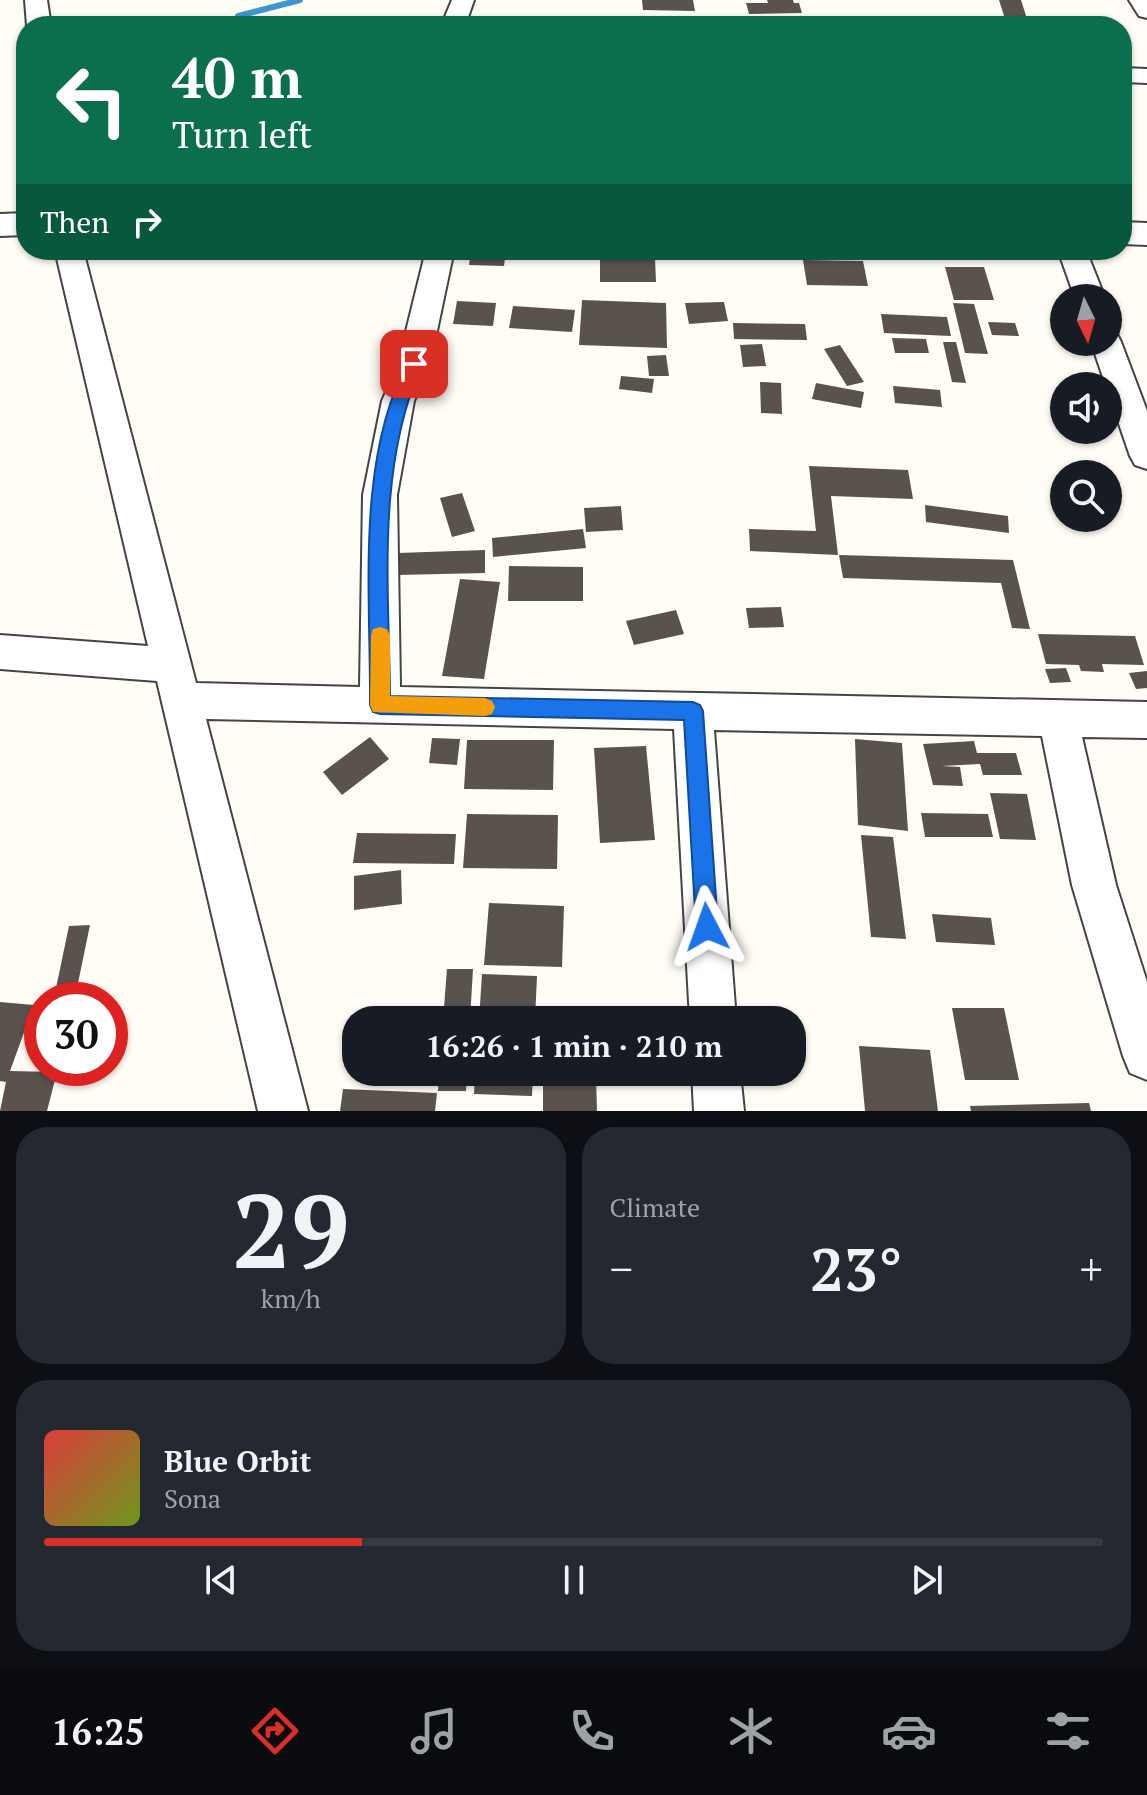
<!DOCTYPE html>
<meta charset="utf-8">
<style>
:root{--surface:#171b24;--page:#242831;--text:#f1f3f6;--muted:#9ea1a6;--line:#363941;--accent:#d93025}
body{margin:0;font-family:"PT Serif",serif;background:var(--page);color:var(--text);height:100vh;display:flex;flex-direction:column;font-size:30px;white-space:nowrap}
*{box-sizing:border-box;margin:0}
p{font-size:26px;color:var(--muted)}
.icon{flex:none;width:44px;height:44px;fill:none;stroke:currentColor;stroke-width:2;stroke-linecap:round;stroke-linejoin:round}
.map{position:relative;height:1111px;overflow:hidden}
.sheet{display:flex;flex-direction:column;gap:16px;padding:16px;background:#0d0f14;flex:1}
.sheet>*{flex:none}
.guide{position:absolute;left:16px;top:16px;width:1116px;height:244px;border-radius:32px;box-shadow:0 2px 6px #0004;background:#0b6e4f;color:#fff;overflow:hidden}
.needle{width:52px;rotate:175deg}
.fabs{position:absolute;left:1050px;top:284px;display:grid;gap:16px}
.fabs a{display:grid;place-items:center;width:72px;height:72px;border-radius:50%;background:var(--surface);box-shadow:0 2px 6px #0004;font-size:40px}
.speed{position:absolute;left:24px;top:982px;display:flex;gap:16px;font-size:40px;font-weight:700;text-align:center}
.speed>*{display:grid;place-content:center;width:104px;height:104px;border-radius:50%;background:var(--surface);box-shadow:0 2px 6px #0004;line-height:1}
.speed .limit{border:12px solid #d22;background:#fff;color:#111}
.pin{position:absolute;display:grid;place-items:center;width:68px;height:68px;color:#fff;margin:-34px;border-radius:16px;box-shadow:0 4px 12px #0006}
.me{position:absolute;width:88px;margin:-44px;rotate:356deg;stroke-linejoin:round;filter:drop-shadow(0 0 6px #0008)}
.turn{display:flex;align-items:center;gap:28px;height:168px;padding:0 24px;font-size:36px}
.turn .icon{width:104px;height:104px;stroke-width:2.5}
.turn b{display:block;font-size:56px;line-height:68px}
.then{display:flex;align-items:center;height:76px;padding:0 24px;background:#0003;gap:16px;font-size:30px}
.big{font-size:60px;font-weight:800;line-height:1.1}
.sheet .card{flex:1;display:flex;flex-direction:column;justify-content:center;gap:12px;min-width:0;padding:0 28px;border-radius:32px;background:var(--page)}
.sheet .dial{align-items:center;gap:0}
.dial b{font-size:104px;line-height:1}
.song{display:flex;align-items:center;gap:24px}
.cover{width:96px;height:96px;border-radius:12px;background:linear-gradient(135deg,hsl(0 70% 55%),hsl(80 70% 35%))}
.played{height:8px;border-radius:4px;background:linear-gradient(90deg,var(--accent) 30%,var(--line) 30%)}
.keys{display:flex;justify-content:space-around;direction:ltr}
.heat{display:flex;justify-content:space-between;align-items:center;font-size:44px;direction:ltr}
.sheet .tiles{flex:1;display:grid;gap:16px;grid-template-columns:1fr 1fr}
.card:last-child{grid-column:span 2}
.trip{position:absolute;left:342px;top:1006px;width:464px;height:80px;border-radius:32px;background:var(--surface);box-shadow:0 2px 6px #0004;font-weight:800;line-height:80px;text-align:center}
.dock{display:flex;height:128px;justify-content:space-around;align-items:center;background:#090b0e;color:var(--muted)}
.dock .icon{width:56px;height:56px}
.dock .selected{color:var(--accent)}
.dock b{font-size:36px;color:var(--text)}
.map>svg:first-child{display:block}
</style>
<div class="map">
<svg width="1147" height="1111" viewBox="0 0 1147 1111">
<rect width="100%" height="100%" fill="#fffdf5"/>
<g fill="none" stroke-linecap="round" stroke-linejoin="round">
<path stroke="#3f96cf" stroke-width="6" d="M238,16l62,-16"/>
</g>
<path fill="#5a524d" d="M642,0h51l2,11 -52,-1z
M767,0h26l1,3h5l3,10 -53,1 -3,-11h22z
M999,0h22l8,25h-22z
M187,17l-3,9h-19l2,-8z
M471,250h35l-2,16 -35,-1z
M655,258l1,24h-56v-23z
M803,260l60,1 5,25 -61,-1z
M945,267h39l10,33h-40z
M582,300l84,3 1,45 -88,-3z
M457,301l39,2 -3,23 -40,-2z
M724,302l4,19 -39,3 -4,-21z
M953,303l21,1 14,50 -23,-1z
M513,306l62,4 -3,22 -63,-4z
M881,314l66,3 4,19 -67,-3z
M988,322l27,1 4,13 -27,-1z
M733,323l72,1 2,16 -73,-1z
M892,338l34,1 3,14h-34z
M943,342h13l10,41 -14,-1z
M762,344l4,22 -23,1 -3,-22z
M840,345l24,37 -17,4 -23,-37z
M666,355l3,21h-20l-2,-20z
M621,376l33,3 -2,14 -33,-4z
M760,382l21,1 1,31 -21,-1z
M816,383l48,9 -3,16 -49,-9z
M893,386l47,4 2,17 -47,-4z
M809,466l99,4 5,29 -82,-3 7,59 -88,-4 -1,-22 67,2z
M462,493l13,38 -23,6 -12,-39z
M925,505l83,11 1,17 -83,-11z
M621,506l2,24 -37,2 -2,-24z
M583,529l3,19 -93,9 -1,-19z
M485,550v23l-88,2 1,-22z
M839,555l174,5 17,69 -18,-1 -11,-45 -158,-5z
M509,566l74,1v34h-75z
M460,579l40,3 -16,97 -42,-3z
M781,607l3,20 -35,1 -3,-20z
M676,610l8,24 -50,11 -8,-24z
M1038,634l97,2 9,29 -42,-1 2,8 -23,-1 -2,-6 -33,-1z
M1066,668l5,14 -21,1 -5,-14z
M1147,671v17l-11,1 -7,-16z
M370,737l19,22 -47,36 -19,-23z
M432,738l28,1 -3,26 -28,-2z
M855,739l47,4 6,88 -50,-6z
M467,740h87l-1,50 -89,-1z
M974,741l3,12h39l6,22h-39l-3,-11 -38,2 18,1 3,19 -30,-1 -10,-41z
M646,746l9,94 -55,3 -6,-95z
M990,793l37,1 9,46 -36,-1z
M921,813l67,1 5,23h-68z
M467,814l91,1 -1,54 -94,-1z
M357,833l99,1 -2,30 -101,-1z
M861,835l32,2 13,102 -35,-2z
M401,870l1,34 -48,6v-34z
M489,903l75,3 -2,61 -78,-2z
M932,914l59,4 4,27 -59,-3z
M90,925l-13,63h-21l13,-62z
M447,969h26l-3,51h-27z
M482,974l55,2 -2,44h-56z
M0,1002l34,3 -24,66 47,1 -10,39h-47l6,-29 -6,-1z
M952,1008h52l15,72h-54z
M859,1046l71,4 8,61h-73z
M439,1072h28l-1,19h-28z
M475,1072h58l-1,24 -58,-2z
M543,1078h53l1,33h-54z
M343,1089l94,4 -2,18h-95z
M1089,1103l2,8h-120l-1,-5z"/>
<g fill="none" stroke-linecap="round" stroke-linejoin="round">
<g stroke="#444" stroke-width="4">
<path id="minor" d="M25,0h22l4,26h-24z
M452,0h22l-9,26h-24z
M1129,0h18v18l-8,-2z
M1122,68l25,1v14l-25,-1z
M55,250h28l113,433 164,4 3,-192 19,-94 16,-37 28,-114h28l-24,114 -16,37 -17,94 3,192 747,15v36l-65,-1 34,148 31,97v98l-17,-7 -7,-17 -51,-171 -30,-149 -328,-6 22,290h-46l-16,-291 -468,-10 102,392h-50l-101,-430 -157,-12v-34l148,11z
M1058,250h28l19,48h-30z
M1108,332l9,2 4,8 26,69v58l-12,-4 -5,-9 -39,-114h17z
M692,1072h48l4,39h-50z"/>
</g>
<g stroke="#444" stroke-width="4">
<path id="tertiary" d="M26,213v22l-26,1v-22z
M1122,222l25,1v22l-25,-1z"/>
</g>
<use href="#minor" fill="#fff" fill-rule="evenodd"/>
<use href="#tertiary" fill="#fff" fill-rule="evenodd"/>
</g>
<path fill="#1a73e8" stroke="#114b97" stroke-width="2" d="M414,359l8,5c-46,104 -33,221 -32,332l303,6 7,3 3,6 15,216 -3,8 -8,4 -8,-4 -3,-8 -12,-207 -304,-6 -7,-2 -3,-7c1,-109 -15,-246 39,-345z"/>
<path fill="#f59e0b" d="M380,627l7,2 3,6v61l95,2 7,3 3,6 -3,7 -7,2 -112,-4 -3,-7 1,-70 2,-6z"/>
</svg>
<div class="fabs">
<a><svg class="needle" viewBox="-14 -14 28 28"><path d="M0-13l5 13h-10z" fill="#e53935"/><path d="M0 13l5-13h-10z" fill="#9ea1a6"/></svg></a>
<a><svg class="icon" aria-label="sound" viewBox="0 0 24 24"><path d="M4 9h4l5-4v14l-5-4H4zM17 9q2 3 0 6"/></svg></a>
<a><svg class="icon" aria-label="search" viewBox="0 0 24 24"><circle cx="10" cy="10" r="6"/><path d="M15 15l6 6"/></svg></a>
</div>
<div class="speed"><div class="limit">30</div></div>
<div class="pin" style="left:414px;top:364px;background:#d93025"><svg class="icon" aria-label="arrive" viewBox="0 0 24 24"><path d="M6 21V4h12l-3 4 3 4H6"/></svg></div>
<svg class="me" style="left:707px;top:927px" viewBox="-20 -20 40 40"><path d="M0-17L14 15 0 8-14 15z" fill="#1a73e8" stroke="#fff" stroke-width="4"/></svg>
<div class="trip">16:26 · 1 min · 210 m</div>
<div class="guide">
<div class="turn"><svg class="icon" aria-label="left" viewBox="0 0 24 24"><path d="M17 20v-9H6M10 6l-5 5 5 5"/></svg><div><b>40 m</b>Turn left</div></div>
<div class="then">Then<svg class="icon" aria-label="right" viewBox="0 0 24 24"><path d="M7 20v-9h11M14 6l5 5-5 5"/></svg></div>
</div>
</div>
<section class="sheet">
<div class="tiles">
<div class="card dial"><b>29</b><p>km/h</p></div>
<div class="card"><p>Climate</p>
<div class="heat"><a>−</a><b class="big">23°</b><a>+</a></div>
</div>
<div class="card">
<div class="song"><i class="cover"></i><div><b>Blue Orbit</b><p>Sona</p></div></div>
<div class="played"></div>
<div class="keys"><svg class="icon" aria-label="previous" viewBox="0 0 24 24"><path d="M18 5L8 12l10 7zM5 5v14"/></svg><svg class="icon" aria-label="pause" viewBox="0 0 24 24"><path d="M8 5v14M16 5v14"/></svg><svg class="icon" aria-label="next" viewBox="0 0 24 24"><path d="M6 5l10 7-10 7zM19 5v14"/></svg></div>
</div>
</div>
</section>
<nav class="dock">
<b>16:25</b>
<svg class="icon selected" aria-label="directions" viewBox="0 0 24 24"><path d="M12 3l9 9-9 9-9-9zM9 14v-3h6M13 9l2 2-2 2"/></svg>
<svg class="icon" aria-label="music" viewBox="0 0 24 24"><path d="M9 18V5l10-2v13"/><circle cx="6" cy="18" r="3"/><circle cx="16" cy="16" r="3"/></svg>
<svg class="icon" aria-label="phone" viewBox="0 0 24 24"><path d="M5 4h4l2 5-3 2q2 4 5 5l2-3 5 2v4C11 20 4 13 5 4z"/></svg>
<svg class="icon" aria-label="climate" viewBox="0 0 24 24"><path d="M12 3v18M4 7l16 10M4 17L20 7"/></svg>
<svg class="icon" aria-label="car" viewBox="0 0 24 24"><path d="M5 17H2v-5l4-1 3-4h7l3 4 3 1v5h-3M9 17h6M6 11h13"/><circle cx="7" cy="17" r="2"/><circle cx="17" cy="17" r="2"/></svg>
<svg class="icon" aria-label="filters" viewBox="0 0 24 24"><path d="M4 7h16M4 17h16"/><circle cx="9" cy="7" r="2"/><circle cx="15" cy="17" r="2"/></svg>
</nav>
